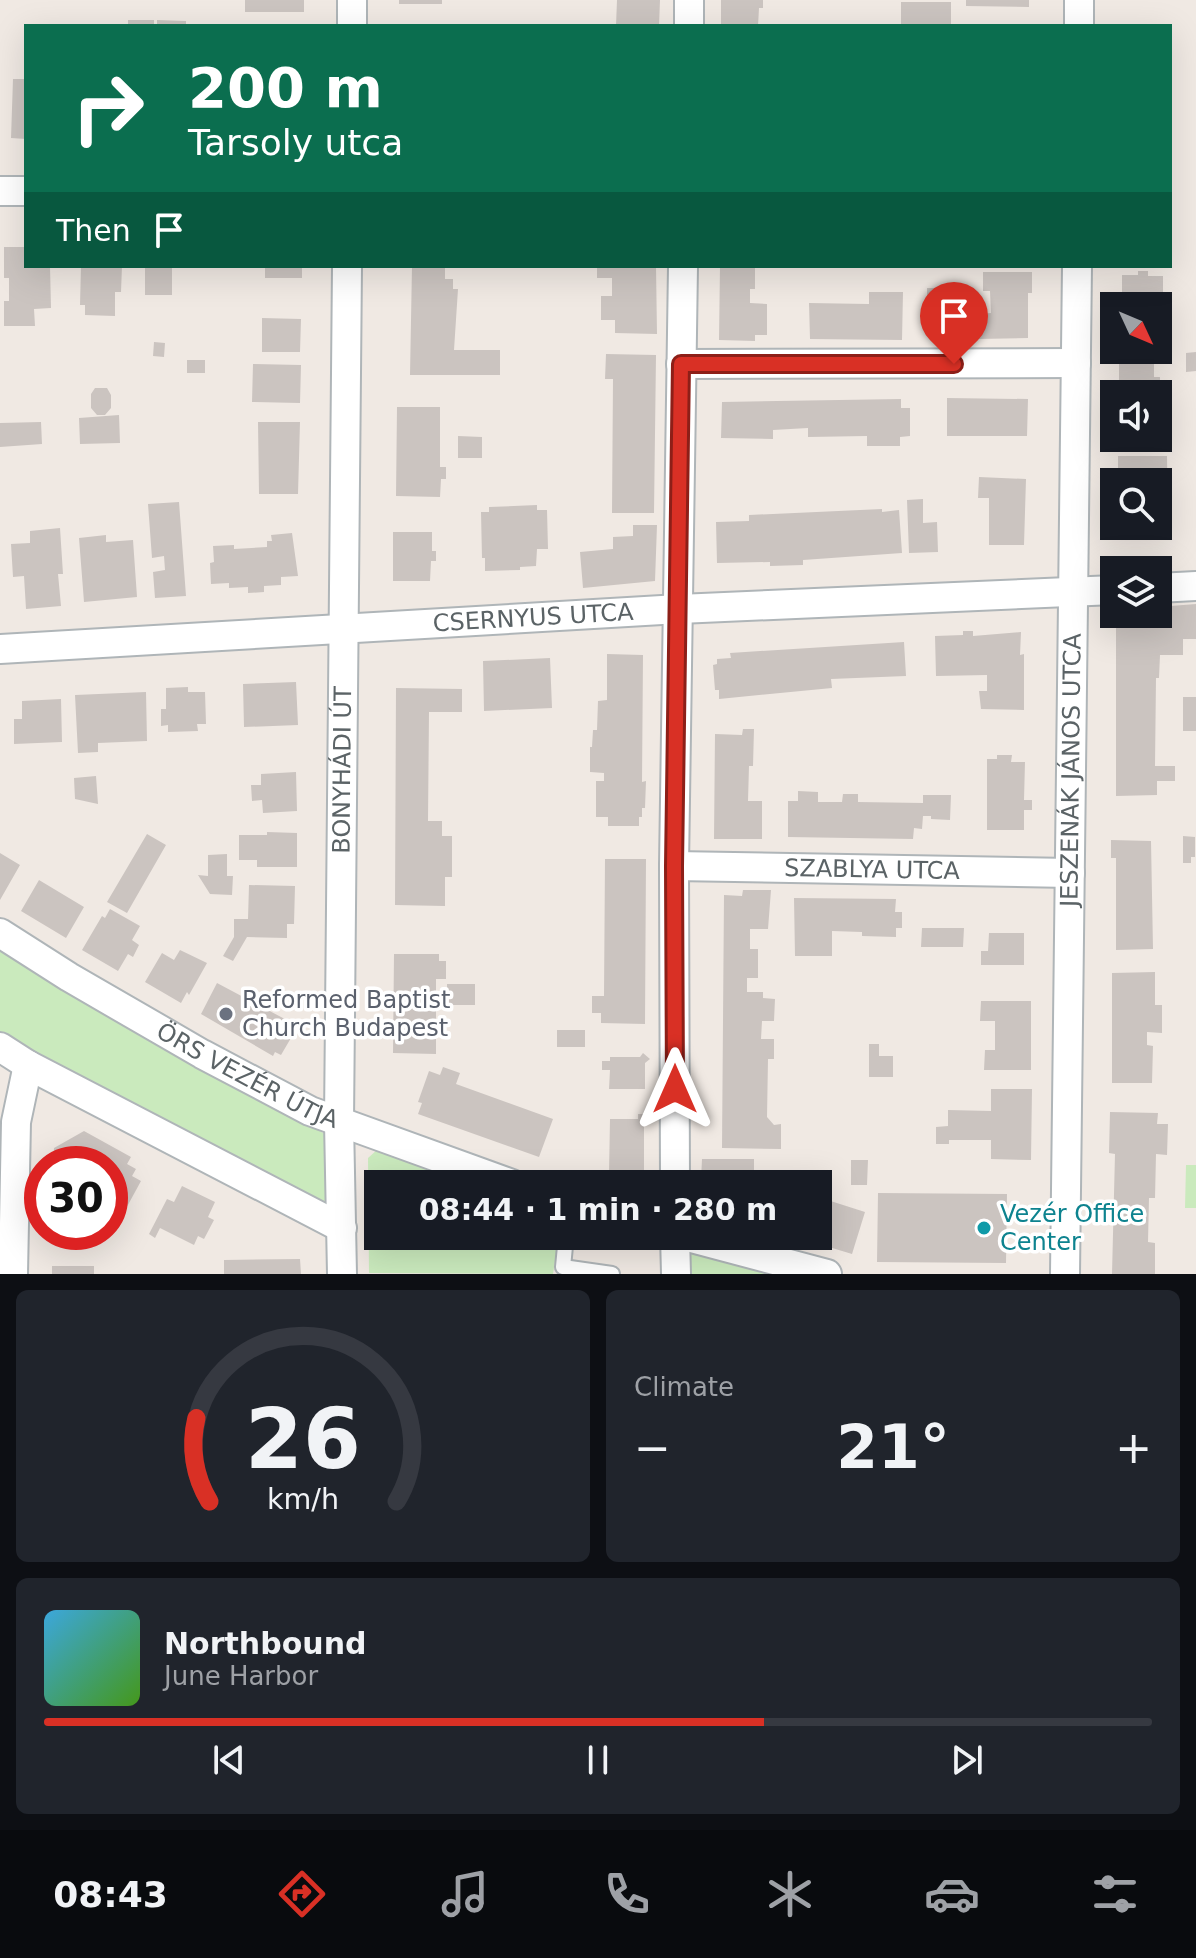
<!DOCTYPE html>
<meta charset="utf-8">
<style>
:root{--surface:#171b24;--page:#20242c;--text:#f1f3f6;--muted:#9ea1a6;--line:#363941;--accent:#d93025}
body{margin:0;font-family:"DejaVu Sans",sans-serif;background:var(--page);color:var(--text);height:100vh;display:flex;flex-direction:column;font-size:30px;white-space:nowrap}
*{box-sizing:border-box;margin:0}
p{font-size:26px;color:var(--muted)}
.icon{flex:none;width:44px;height:44px;fill:none;stroke:currentColor;stroke-width:2;stroke-linecap:round;stroke-linejoin:round}
.map{position:relative;height:1274px;overflow:hidden}
.drawer{display:flex;flex-direction:column;gap:16px;padding:16px;background:#0d0f14;flex:1}
.drawer>*{flex:none}
.banner{position:absolute;left:24px;top:24px;width:1148px;height:244px;border-radius:0px;box-shadow:0 8px 32px #0002;background:#0b6e4f;color:#fff;overflow:hidden}
.needle{width:52px;rotate:134deg}
.buttons{position:absolute;left:1100px;top:292px;display:grid;gap:16px}
.buttons a{display:grid;place-items:center;width:72px;height:72px;border-radius:0px;background:var(--surface);box-shadow:0 8px 32px #0002;font-size:40px}
.speed{position:absolute;left:24px;top:1146px;display:flex;gap:16px;font-size:40px;font-weight:700;text-align:center}
.speed>*{display:grid;place-content:center;width:104px;height:104px;border-radius:50%;background:var(--surface);box-shadow:0 8px 32px #0002;line-height:1}
.speed .limit{border:12px solid #d22;background:#fff;color:#111}
.pin{position:absolute;display:grid;place-items:center;width:68px;height:68px;color:#fff;margin:-82px -34px;border-radius:50% 50% 50% 0;rotate:-45deg;box-shadow:0 0 8px #0007}
.pin .icon{rotate:45deg}
.me{position:absolute;width:88px;margin:-44px;rotate:0deg;stroke-linejoin:round;filter:drop-shadow(0 0 6px #0008)}
.turn{display:flex;align-items:center;gap:28px;height:168px;padding:0 32px;font-size:36px}
.turn .icon{width:104px;height:104px;stroke-width:2.5}
.turn b{display:block;font-size:56px;line-height:68px}
.then{display:flex;align-items:center;height:76px;padding:0 32px;background:#0003;gap:16px;font-size:30px}
.big{font-size:60px;font-weight:700;line-height:1.1}
.drawer .tile{flex:1;display:flex;flex-direction:column;justify-content:center;gap:12px;min-width:0;padding:0 28px;border-radius:12px;background:var(--page)}
.drawer .dial{align-items:center;gap:0}
.dial svg{height:208px;overflow:visible;fill:none;stroke:var(--line);stroke-width:7;stroke-linecap:round;text-anchor:middle}
.dial text{fill:var(--text);stroke:none}
.song{display:flex;align-items:center;gap:24px}
.cover{width:96px;height:96px;border-radius:12px;background:linear-gradient(135deg,hsl(200 70% 55%),hsl(100 70% 35%))}
.played{height:8px;border-radius:4px;background:linear-gradient(90deg,var(--accent) 65%,var(--line) 65%)}
.keys{display:flex;justify-content:space-around;direction:ltr}
.heat{display:flex;justify-content:space-between;align-items:center;font-size:44px;direction:ltr}
.drawer .tiles{flex:1;display:grid;gap:16px;grid-template-columns:1fr 1fr}
.tile:last-child{grid-column:span 2}
.trip{position:absolute;left:364px;top:1170px;width:468px;height:80px;border-radius:0px;background:var(--surface);box-shadow:0 8px 32px #0002;font-weight:700;line-height:80px;text-align:center}
.dock{display:flex;height:128px;justify-content:space-around;align-items:center;background:#090b0e;color:var(--muted)}
.dock .icon{width:56px;height:56px}
.dock .selected{color:var(--accent)}
.dock b{font-size:36px;color:var(--text)}
.map>svg:first-child{display:block}
</style>
<div class="map">
<svg width="1196" height="1274" viewBox="0 0 1196 1274">
<rect width="100%" height="100%" fill="#f0e9e3"/>
<path fill="#caeabd" d="M0,948l51,32 281,158 -4,72 -328,-178z
M378,1149l101,35h-101v52h181l-6,38 -184,-1 -1,-115z
M1186,1165h10v43h-11z
M689,1245l138,29h-137z"/>
<path fill="#cbc4c0" d="M245,0h59v12h-59z
M399,0h43v4h-43z
M617,0h43l-1,26h-43z
M721,0h42v8h-4l-1,18h-37z
M966,0h63v7l-63,-1z
M901,2h50v24h-50z
M128,20h26v6h-26z
M157,20l29,1v5h-29z
M13,79h13v60l-15,-1z
M4,247h22v19h24l1,42 -17,1 1,17h-31v-25h5v-23h-5z
M81,266h41l-1,26h-6v24l-30,-1v-10h-5z
M145,266h27v29h-27z
M265,266h37v12h-37z
M412,266h33v13h8v10h5l-4,61h46v25h-90z
M597,266h59l1,68 -42,-1v-13h-14v-24h11v-18h-15z
M720,266h35v23h-5v14l17,1v31h-12v6l-36,-1z
M1138,271h10v5h15v37h-5v-7h-36v-31h16z
M983,272h49v21h-4v45l-50,1v-16h-18v12l-33,1v-48h23v17h27l1,9 13,-1 -1,-22h-7z
M869,292h34l-1,48 -92,-1 -1,-36 60,1z
M262,318l39,1 -1,33h-38z
M154,342l11,1 -1,14 -11,-1z
M1119,350h28v8h7v19h6v17h-41z
M1196,352v19l-10,1v-19z
M606,354l50,1 -2,158h-42l1,-134h-8z
M187,360h18v13h-18z
M253,364l48,1 -1,38 -48,-1z
M95,388h12l4,7v13l-6,7h-8l-6,-7v-14z
M947,398l81,1 -1,37h-80z
M901,399v9h9v28l-10,1v9h-33v-10l-59,1v-9l-35,2v9l-52,-1 1,-36z
M1165,399v30h-7v-29z
M397,407h43v60h6v12h-5l-1,18 -44,-1z
M119,415l1,28 -40,1 -1,-26z
M41,422l1,22 -42,3v-24z
M258,422h42l-2,72h-39z
M458,436l24,1v21h-24z
M1118,456h49l1,80h-50v-10h40v-44h-40z
M979,477l47,2 -2,66h-35v-47h-11z
M923,499v24l14,-1 1,30 -29,1 -2,-53z
M179,502l7,94 -31,2 -2,-26 12,-2 -1,-14 -12,2 -4,-54z
M537,505v5h10l1,39h-11l-1,17 -16,1v3l-35,1v-13h-3l-1,-46h8v-5z
M882,509v3l17,-2 3,43 -99,7v5l-33,1v-4l-53,1 -1,-41 33,-1v-6z
M633,525h24l-2,56 -72,7 -3,-36 33,-3v-12l20,-1z
M60,528l3,46h-5l3,32 -35,3 -2,-33 -11,1 -2,-33 19,-1v-12z
M393,532h39v19h4v10h-5l-1,20h-37z
M292,533l6,43 -17,1v8l-17,1v6l-16,1v-6l-19,1v-5l-18,1 -1,-21 4,-1 -1,-16 21,-1v4l33,-2v-6h5l-1,-6z
M106,535v7l27,-2 4,57 -53,5 -5,-64z
M1196,604v35h-13v16h-23l-1,23h-3l-1,88h20v15h-18v14l-41,1v-182h42v-7z
M963,631h10v5l48,-4 -1,23 4,-1v56l-43,-1 -2,-18h8v-16l-51,1 -1,-40 28,-1z
M904,642l2,34 -75,3 1,9 -113,11v-9h-4l-2,-25 4,-1v-5l14,-1 -1,-5z
M607,654l36,1 -1,127 4,-1 -1,27h-3v9h-3v9h-31v-9h-12v-36h8v-8l-14,-1v-25h2l1,-17h4l1,-29 9,-1z
M550,658l2,50 -68,3 -1,-50z
M296,682l2,43 -54,2 -1,-43z
M188,687v5h17l1,32h-9l1,7 -30,1v-7l-7,1v-17h5v-21z
M396,688l66,1v23h-33l-1,109h14v15h10v41h-7v29l-50,-1z
M146,692l1,49 -49,2v9l-20,1 -3,-58z
M1183,697h13v34h-13z
M61,699l1,43 -48,2v-25h8v-18z
M743,729h11l-1,37h-4l-1,35h14v38h-48l1,-105 27,1z
M997,755h15l-1,7h14l-1,38h8v10h-8v20h-37v-71h10z
M296,772l1,39 -34,2 -1,-13 -10,1 -1,-16h10v-11z
M96,776l2,28 -23,-5 -1,-21z
M798,791l20,1v10h24l1,-8h15v8l65,1v-8h28l-1,25 -19,-1v-3h-8l-1,13 -8,-1 -1,11 -125,-2v-36h10z
M267,832l30,1v34h-40v-7h-18v-25h28z
M147,834l19,11 -39,68 -20,-11z
M1183,836l12,1v20h-4v6h-8z
M1111,840l40,1 2,108 -37,1v-92h-5z
M0,853l20,12 -20,35z
M227,854v22h6l-1,19 -22,-1 -12,-19 10,1v-21z
M605,859h41l-1,165 -44,-1v-10h-9v-17h12z
M39,880l45,27 -18,31 -45,-27z
M249,885l46,1 -1,38h-7v14l-40,-1 -14,24 -10,-5 11,-19v-18h14z
M743,890h28l-3,39h-18v20h8v29h-11v14h16v6l12,1 -1,22h-12l-1,18h13v20h-6l-1,58 7,8 7,-1v25l-59,-1 2,-253 18,1z
M794,898l102,1 -1,13h7v16h-6v9l-34,-1v-4l-30,-1v25h-37z
M110,909l30,17 -8,14 7,5 -6,12 -5,-3 -10,17 -36,-21 20,-34 3,2z
M922,928h42l-1,19h-42z
M989,933h35v32h-43v-14h7z
M180,950l27,13 -18,32 -2,-3 -6,11 -36,-21 17,-29 12,7z
M394,954h45v7h7v18h-10v75l-43,-1z
M1155,972v33h7v28l-15,-1v13l6,1 -1,37h-40v-110z
M217,983l81,43 -17,29 -6,-3 -2,4 -72,-42z
M447,984h28v21h-28z
M981,1001h50v69h-47l1,-20h10v-29h-15z
M557,1030h28v17h-28z
M869,1044h10v12h14v21h-24z
M643,1053l7,6 -5,4v26h-36l1,-19h-8v-9h8v-4h30z
M443,1067l17,6 -4,11 97,35 -14,38 -121,-43 4,-11 -4,-1 11,-31 11,4z
M991,1089h41l-1,71 -40,-1v-19h-42v4h-13v-17l12,-1v-16l43,1z
M1110,1112l48,1 -1,11h11l-1,31 -11,-1 -1,44h-6l-1,44 7,1v31h-43l3,-120 -6,-1z
M638,1114h11v9h-5v54h-7v5l-20,-1v-7h-8l1,-55h28z
M84,1131l47,26 -4,7 9,5 -4,7 9,5 -18,33 -5,-3 -1,-9 -7,-4v-34h-57l1,-16z
M702,1159h52v18l20,7h-55v-4h-18z
M851,1160h17l-1,25h-16z
M182,1186l33,16 -7,15 6,3 -10,19 -6,-3 -4,9 -34,-17 -5,10 -6,-4 18,-35 7,3z
M878,1193l129,1 -1,69 -129,-1z
M818,1197l47,15 -13,42 -56,-17 22,-1z
M300,1259l1,15h-77v-14z
M52,1266h42v8h-42z"/>
<g fill="none" stroke-linecap="round" stroke-linejoin="round">
<g stroke="#afb5b8" stroke-width="18">
<path id="service" d="M566,1236l-3,31 49,7"/>
</g>
<g stroke="#afb5b8" stroke-width="32">
<g id="minor">
<path d="M352,26v-26"/>
<path d="M689,26v-26"/>
<path d="M1079,26v-26"/>
<path d="M0,191h26"/>
<path d="M681,364l395,-1"/>
<path d="M1158,588l38,-2"/>
<path id="s1" d="M0,649l679,-40 435,-19"/>
<path id="s2" d="M674,866l396,7"/>
<path id="s3" d="M0,933l69,44 133,77 108,57 202,73"/>
<path d="M0,1047l28,18 314,163"/>
<path d="M675,1184l-1,-318 9,-600"/>
<path d="M675,1236l1,38"/>
<path d="M684,1236l143,38"/>
<path d="M13,1274l3,-152 12,-57"/>
<path id="s4" d="M342,1274l-3,-152 8,-856"/>
<path id="s5" d="M1065,1274l12,-1008"/>
</g>
</g>
<use href="#service" stroke="#fff" stroke-width="14"/>
<use href="#minor" stroke="#fff" stroke-width="28"/>
</g>
<g fill="none" stroke-linecap="round" stroke-linejoin="round">
<g stroke="#8d1f18" stroke-width="20">
<path id="route" d="M675,1089l-1,-223 7,-502h273"/>
</g>
<use href="#route" stroke="#d93025" stroke-width="14"/>
</g>
<circle fill="#6b7280" stroke="#fff" stroke-width="3" cx="226" cy="1014" r="8"/>
<circle fill="#0f9aa8" stroke="#fff" stroke-width="3" cx="984" cy="1228" r="8"/>
<g text-anchor="middle" dominant-baseline="central" stroke-width="7" stroke-linejoin="round" paint-order="stroke">
<g font-size="24" fill="#5b6366" stroke="#fff">
<text stroke="none"><textPath href="#s1" startOffset="534">CSERNYUS UTCA</textPath></text>
<text stroke="none"><textPath href="#s4" startOffset="504">BONYHÁDI ÚT</textPath></text>
<text stroke="none"><textPath href="#s5" startOffset="504">JESZENÁK JÁNOS UTCA</textPath></text>
<text stroke="none"><textPath href="#s2" startOffset="198">SZABLYA UTCA</textPath></text>
<text stroke="none"><textPath href="#s3" startOffset="286">ÖRS VEZÉR ÚTJA</textPath></text>
</g>
<g font-size="24" fill="#5b616d" stroke="#fff" text-anchor="start">
<text x="242" y="1000">Reformed Baptist<tspan x="242" dy="28">Church Budapest</tspan></text>
</g>
<g font-size="24" fill="#0d838f" stroke="#fff" text-anchor="start">
<text x="1000" y="1214">Vezér Office<tspan x="1000" dy="28">Center</tspan></text>
</g>
</g>
</svg>
<div class="buttons">
<a><svg class="needle" viewBox="-14 -14 28 28"><path d="M0-13l5 13h-10z" fill="#e53935"/><path d="M0 13l5-13h-10z" fill="#9ea1a6"/></svg></a>
<a><svg class="icon" aria-label="sound" viewBox="0 0 24 24"><path d="M4 9h4l5-4v14l-5-4H4zM17 9q2 3 0 6"/></svg></a>
<a><svg class="icon" aria-label="search" viewBox="0 0 24 24"><circle cx="10" cy="10" r="6"/><path d="M15 15l6 6"/></svg></a>
<a><svg class="icon" aria-label="layers" viewBox="0 0 24 24"><path d="M12 4l9 5-9 5-9-5zM3 14l9 5 9-5"/></svg></a>
</div>
<div class="speed"><div class="limit">30</div></div>
<div class="pin" style="left:954px;top:364px;background:#d93025"><svg class="icon" aria-label="arrive" viewBox="0 0 24 24"><path d="M6 21V4h12l-3 4 3 4H6"/></svg></div>
<svg class="me" style="left:675px;top:1089px" viewBox="-20 -20 40 40"><path d="M0-17L14 15 0 8-14 15z" fill="#d93025" stroke="#fff" stroke-width="4"/></svg>
<div class="trip">08:44 · 1 min · 280 m</div>
<div class="banner">
<div class="turn"><svg class="icon" aria-label="right" viewBox="0 0 24 24"><path d="M7 20v-9h11M14 6l5 5-5 5"/></svg><div><b>200 m</b>Tarsoly utca</div></div>
<div class="then">Then<svg class="icon" aria-label="arrive" viewBox="0 0 24 24"><path d="M6 21V4h12l-3 4 3 4H6"/></svg></div>
</div>
</div>
<section class="drawer">
<div class="tiles">
<div class="tile dial"><svg viewBox="0 0 100 80">
<path d="M14 69A42 42 0 1 1 86 69"/>
<path d="M14 69A42 42 0 0 1 9 37" stroke="#d93025"/>
<text x="50" y="56" font-size="32" font-weight="700">26</text>
<text x="50" y="72" font-size="11">km/h</text>
</svg></div>
<div class="tile"><p>Climate</p>
<div class="heat"><a>−</a><b class="big">21°</b><a>+</a></div>
</div>
<div class="tile">
<div class="song"><i class="cover"></i><div><b>Northbound</b><p>June Harbor</p></div></div>
<div class="played"></div>
<div class="keys"><svg class="icon" aria-label="previous" viewBox="0 0 24 24"><path d="M18 5L8 12l10 7zM5 5v14"/></svg><svg class="icon" aria-label="pause" viewBox="0 0 24 24"><path d="M8 5v14M16 5v14"/></svg><svg class="icon" aria-label="next" viewBox="0 0 24 24"><path d="M6 5l10 7-10 7zM19 5v14"/></svg></div>
</div>
</div>
</section>
<nav class="dock">
<b>08:43</b>
<svg class="icon selected" aria-label="directions" viewBox="0 0 24 24"><path d="M12 3l9 9-9 9-9-9zM9 14v-3h6M13 9l2 2-2 2"/></svg>
<svg class="icon" aria-label="music" viewBox="0 0 24 24"><path d="M9 18V5l10-2v13"/><circle cx="6" cy="18" r="3"/><circle cx="16" cy="16" r="3"/></svg>
<svg class="icon" aria-label="phone" viewBox="0 0 24 24"><path d="M5 4h4l2 5-3 2q2 4 5 5l2-3 5 2v4C11 20 4 13 5 4z"/></svg>
<svg class="icon" aria-label="climate" viewBox="0 0 24 24"><path d="M12 3v18M4 7l16 10M4 17L20 7"/></svg>
<svg class="icon" aria-label="car" viewBox="0 0 24 24"><path d="M5 17H2v-5l4-1 3-4h7l3 4 3 1v5h-3M9 17h6M6 11h13"/><circle cx="7" cy="17" r="2"/><circle cx="17" cy="17" r="2"/></svg>
<svg class="icon" aria-label="filters" viewBox="0 0 24 24"><path d="M4 7h16M4 17h16"/><circle cx="9" cy="7" r="2"/><circle cx="15" cy="17" r="2"/></svg>
</nav>
